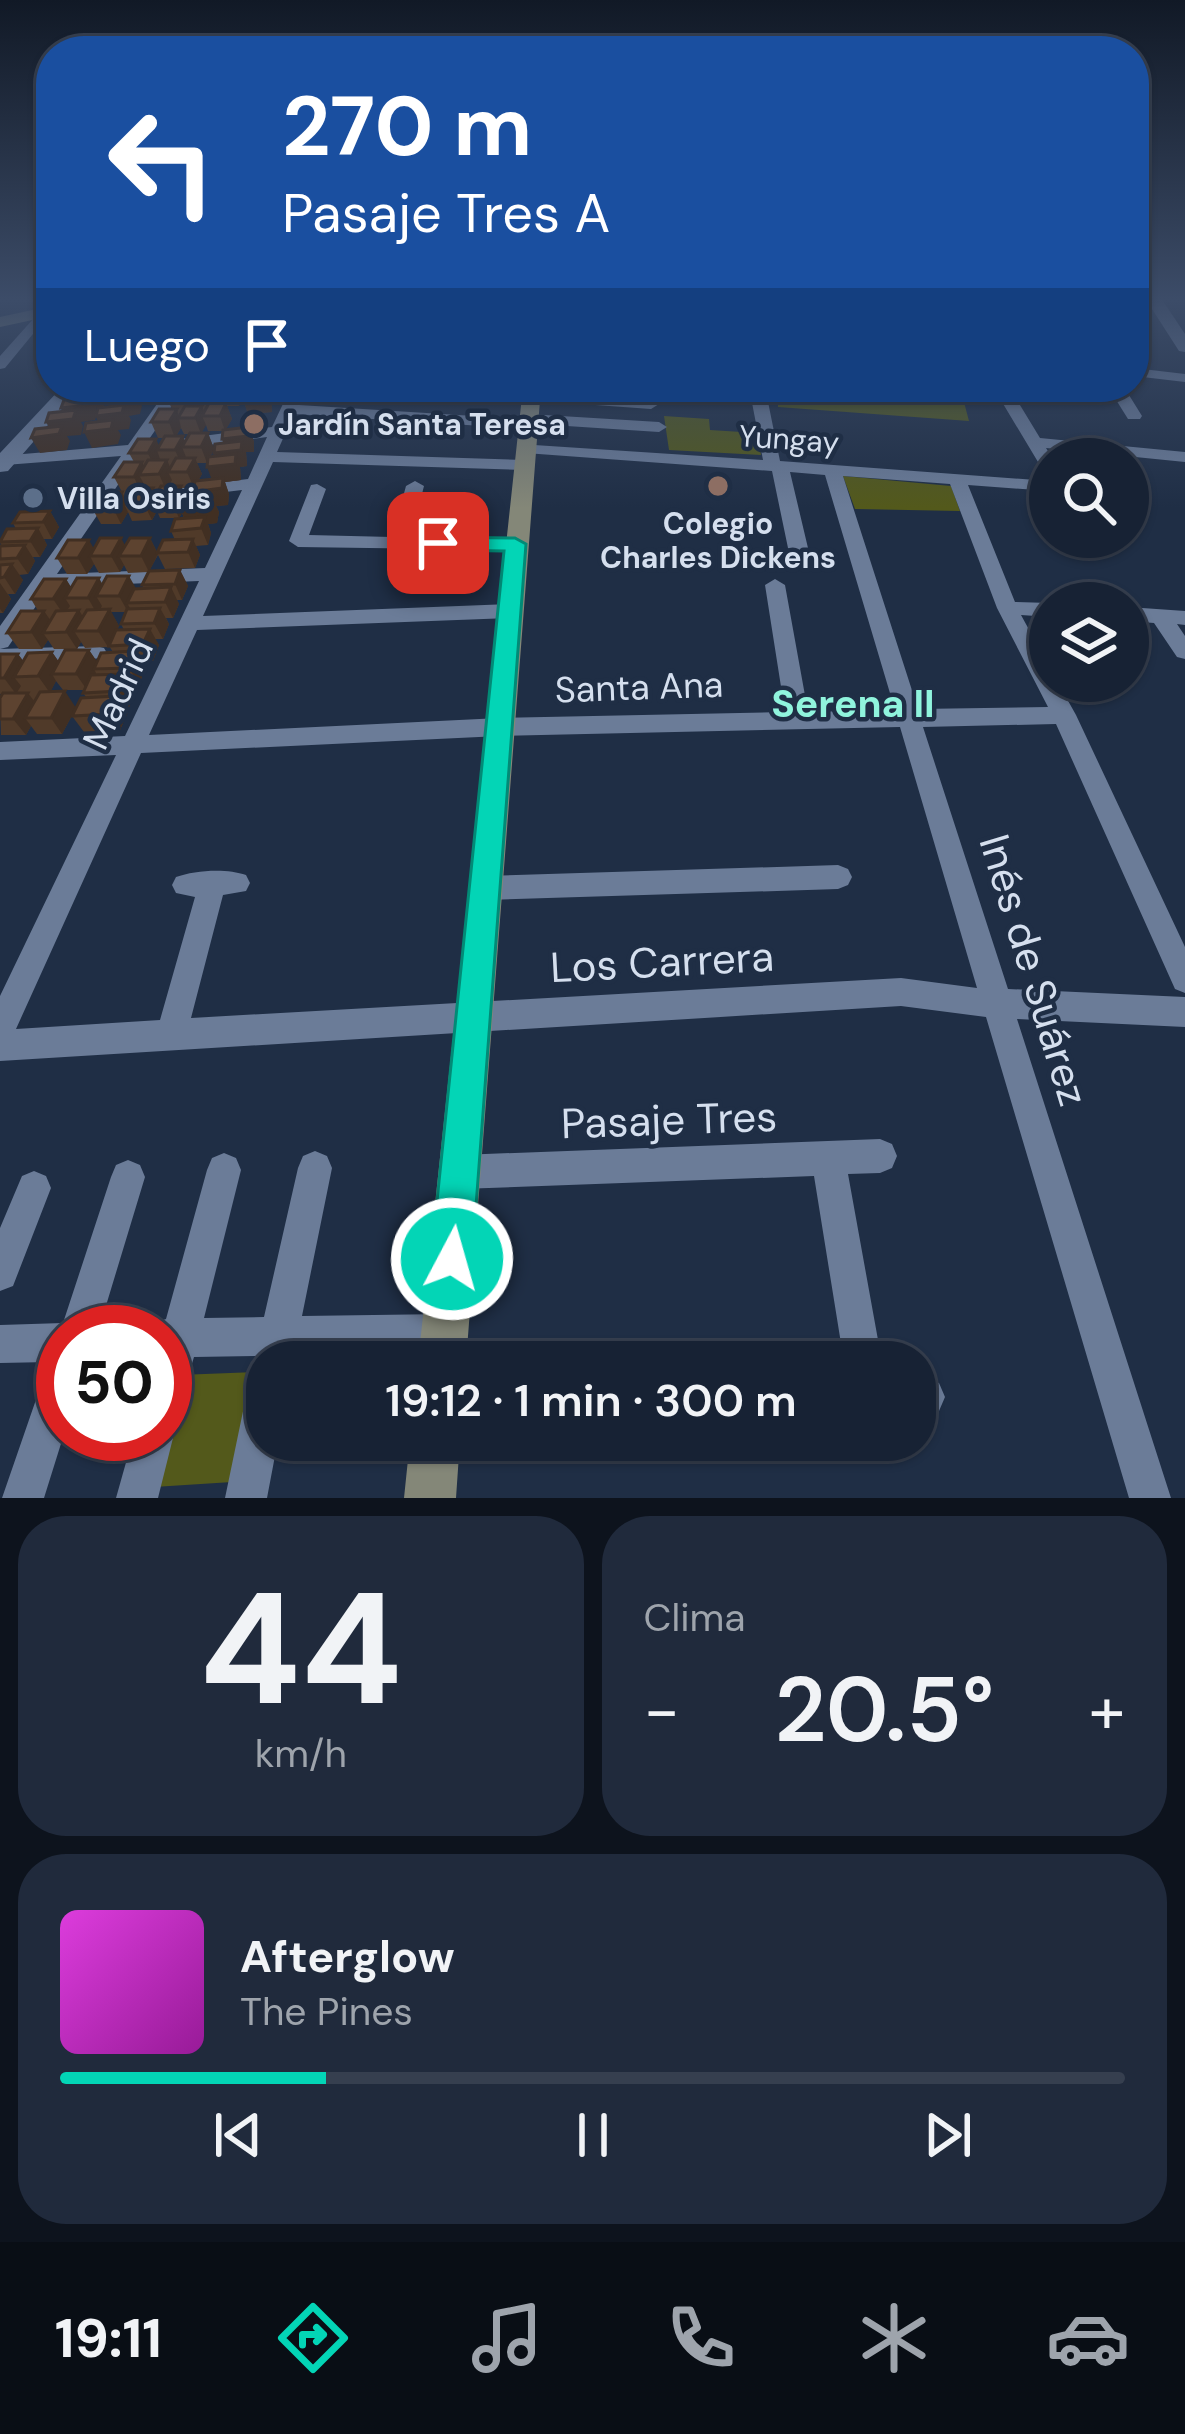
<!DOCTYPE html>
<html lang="es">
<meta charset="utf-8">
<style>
:root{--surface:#172234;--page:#202a3c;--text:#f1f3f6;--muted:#9ea4ac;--line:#363f4f;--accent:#03d5b6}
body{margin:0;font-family:"DM Sans",sans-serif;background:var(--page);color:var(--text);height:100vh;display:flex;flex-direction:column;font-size:45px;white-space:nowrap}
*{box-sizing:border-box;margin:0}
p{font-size:39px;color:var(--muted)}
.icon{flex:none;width:66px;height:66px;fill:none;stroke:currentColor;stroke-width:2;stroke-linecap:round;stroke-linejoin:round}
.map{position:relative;height:1498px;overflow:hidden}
.panel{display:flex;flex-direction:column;gap:18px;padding:18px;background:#0d131d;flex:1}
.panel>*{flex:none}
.hud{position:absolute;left:36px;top:36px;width:1113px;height:366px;border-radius:48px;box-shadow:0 3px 9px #0004,0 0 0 3px var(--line);background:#1a4fa0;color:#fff;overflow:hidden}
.controls{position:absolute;left:1029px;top:438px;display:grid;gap:24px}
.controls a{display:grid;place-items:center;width:120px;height:120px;border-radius:50%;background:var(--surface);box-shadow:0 3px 9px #0004,0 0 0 3px var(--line);font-size:60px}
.speed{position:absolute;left:36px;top:1305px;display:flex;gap:24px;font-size:60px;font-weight:700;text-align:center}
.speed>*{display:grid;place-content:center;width:156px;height:156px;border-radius:50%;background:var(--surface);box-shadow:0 3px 9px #0004,0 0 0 3px var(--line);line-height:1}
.speed .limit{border:18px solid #d22;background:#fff;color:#111}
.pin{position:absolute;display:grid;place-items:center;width:102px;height:102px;color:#fff;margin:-51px;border-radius:24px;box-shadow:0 6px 18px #0006}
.me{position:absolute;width:132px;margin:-66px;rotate:6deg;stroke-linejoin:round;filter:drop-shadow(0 0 9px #0008)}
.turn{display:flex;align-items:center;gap:42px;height:252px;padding:0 48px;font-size:54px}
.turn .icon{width:156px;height:156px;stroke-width:2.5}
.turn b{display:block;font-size:84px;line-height:102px}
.then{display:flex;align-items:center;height:114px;padding:0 48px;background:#0003;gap:24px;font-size:45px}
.big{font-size:90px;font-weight:600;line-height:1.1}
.panel .tile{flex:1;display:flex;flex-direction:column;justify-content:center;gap:18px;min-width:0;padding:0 42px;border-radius:48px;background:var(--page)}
.panel .dial{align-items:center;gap:0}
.dial b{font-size:156px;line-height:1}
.song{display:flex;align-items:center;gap:36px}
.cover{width:144px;height:144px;border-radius:18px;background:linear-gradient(135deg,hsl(300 70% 55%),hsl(300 70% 35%))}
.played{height:12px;border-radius:6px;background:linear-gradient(90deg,var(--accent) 25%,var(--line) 25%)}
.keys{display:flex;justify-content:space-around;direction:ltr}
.heat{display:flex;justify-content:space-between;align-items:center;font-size:66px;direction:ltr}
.panel .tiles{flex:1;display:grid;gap:18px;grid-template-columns:1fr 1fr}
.tile:last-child{grid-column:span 2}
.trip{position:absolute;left:246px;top:1341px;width:690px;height:120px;border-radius:48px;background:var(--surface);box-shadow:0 3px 9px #0004,0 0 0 3px var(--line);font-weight:600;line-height:120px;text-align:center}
.tabs{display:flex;height:192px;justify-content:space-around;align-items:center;background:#090e15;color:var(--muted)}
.tabs .icon{width:84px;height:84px}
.tabs .active{color:var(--accent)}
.tabs b{font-size:54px;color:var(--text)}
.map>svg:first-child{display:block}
</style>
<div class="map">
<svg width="1185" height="1498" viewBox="0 0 1185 1498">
<rect width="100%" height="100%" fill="#1f2e45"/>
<path fill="#53591b" d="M778,387h182l9,34 -191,-14z
M664,416l45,3 1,11 48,3 3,22 -92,-5z
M843,476l108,10 9,25 -105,-2z
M258,1372l-26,110 -78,5 25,-112z"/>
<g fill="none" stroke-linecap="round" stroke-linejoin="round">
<path fill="#6b7c98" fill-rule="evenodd" d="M51,299v13l-46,56 -5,1v-13z
M1134,368l51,6v8l-51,-6z
M169,387h16l-40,58 3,4 -9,5 -82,120 148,-6 37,-78 -91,11 -9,-5 9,-5 97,-12 19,-42 -87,12 -8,-5 8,-5 92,-12 19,-40h16l-8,18 221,14 8,-5 131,8 8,5 -8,5 -123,-8 -8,5 -234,-15 -17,38 247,8 9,5 -9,5 -251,-8 -70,154 307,-12 10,7 -10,7 -313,12 -48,105 351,-17 285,-6 -20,-127 10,-6 10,6 23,127 87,-2 -70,-235 -35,-3 18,76 -10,6 -10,-6 -16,-77 -247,-18 -8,-5 2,-4 244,16 -14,-73h16l15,74 270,20v10l-82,-6 47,117 35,1v14l-29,-2 29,53v13h7l19,34 109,232v46l-10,-4 -119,-265 -133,3 85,262 177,8v30l-168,-8 154,479h-42l-143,-481 -85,-11 -901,55v-65l116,-241 -116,5v-18l125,-6 74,-155 -150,6 -41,60 -8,2v-23l121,-170 -116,9 -5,-1v-8l128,-11zM843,476l107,8 47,124 51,99 -130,2zM900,727l77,261 -76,-10 -710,40 32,-123 23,-4 4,-8 -4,-8c-19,-7 -51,-5 -70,2l-4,8 4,8 19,4 -35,123 -144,9 125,-276 359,-17z
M993,387h16l31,51 145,14v10l-139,-14 7,11 -3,14 -6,-1z
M1108,387h16l18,29 -2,3h-12z
M531,392l120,7 8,5 -8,5 -125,-9 -3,-3z
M415,481l9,5 -13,51 104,1 10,6 -10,6 -217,-3 -9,-6 22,-56 6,-1 9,5 -17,46 83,2 14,-51z
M1128,607l57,4v14l-8,-1 8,12v23l-8,-2 -23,-34 -26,-2z
M96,646l8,2 3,5 -3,5 -104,7v-16z
M838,865l10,4 4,8 -4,8 -10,4 -352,11 -10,-4 -4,-8 4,-8 10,-4z
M880,1139l12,5 5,12 -5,12 -12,5 -32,1 34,188h-38l-30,-186 -354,13 -12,-5 -5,-12 5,-12 12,-5z
M315,1151l12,5 5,12 -30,148 143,-2 14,5 5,14 -5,14 -14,5 -151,3 -2,7h-25v78h11l-11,58h-42l22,-106 6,-14 6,-3 -4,-19 -61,1 -15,50 -14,6v-81h-17l3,-8 15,-5 41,-149 5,-12 12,-5 12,5 5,12 -37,148 60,-1 34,-149 5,-12z
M128,1160l12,5 5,12 -47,155h-35l1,102 -20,64h-42l47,-136 -49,1v-38l63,-2 48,-146 5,-12z
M34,1171l12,5 5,12 -38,98 -13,5v-63l22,-52z
M915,1377l24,6 6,14 -6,14 -24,6z
M165,1418l9,16 -16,64h-42l18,-64h31z"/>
<path fill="#6b7c98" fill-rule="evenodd" d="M1145,298h16l24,36v18l-6,-1z
M62,387h19l-73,84 -8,1v-19z"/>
<path fill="#848778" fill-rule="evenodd" d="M51,306v10l-51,11v-10z
M523,387h18l-75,975h-48z
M410,1440h50l-4,58h-52z"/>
</g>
<path fill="#503a29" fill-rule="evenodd" d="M172,387h46l26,4 9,-1 -1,-3 28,3v8l-9,1 1,13 -24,2 -5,-15 -4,7h-12l5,13 -6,10 23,-2 5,15v10h-8l1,14 -7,1 1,13 -16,2 4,12 -1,11 -12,1 3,6 -2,11 -9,1 3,9 -3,12 -12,1 4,9 -5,13 -30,1 -7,-14 -9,16 31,-1 8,16 -6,14h-5l2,4 -6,14h-7l3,6 -6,15h-8l4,6 -6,16h-11l4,6 -7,17h-6l3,6 -7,17 -4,1 3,4 -8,18 -36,2 -12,-16 4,-8 -14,26h-25l-6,-8 -5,9h-25l-1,-37 2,-4h-2v-40h18l5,7 29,-9 7,10 30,-12 8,12 16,-10 -4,-6 1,-3 -2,4 -23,1 -4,-6 -4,7h-23l-6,-9 -6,9h-23l-12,-16 31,-22 -7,-12 35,-20 5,9 32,-4 41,5 -2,-4 6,-13 -20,1 -4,-8 -4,7 -21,1 -5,-9 -7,10h-20l-10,-16 37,-9 31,-3 25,-8 7,14 18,-12 -4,-9 13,-13 -2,-5 -3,5h-19l-3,-7 -5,9 -20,1 -4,-9 -7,12h-20l-9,-16 30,-16 -8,-15 20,-15 -5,-9 30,-7 5,-8h-6l-7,-16 21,-13 -6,-13zM206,425l2,6h14l1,12 -9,10 1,3 -5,1 4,-8 -6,-16h-7zM181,428l3,6h6l-5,8 -2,-6h-7zM197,463h10l5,16 -14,2 4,-7zM182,488h12l2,10 -10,1zM111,612h15l-5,12 3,6h-7l2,-4zM56,681l7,9h21l-1,3 3,4 -10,11 -26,-16z
M50,511l9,16 -7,12h-8l3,6 -7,12h-7l2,4 -7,13 -9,1 4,5 -8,14h-7l3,5 -8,14h-3v-67h2l-2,-4 16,-13 -3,-6z"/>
<path fill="#412f22" d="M87,387h31l-2,6 -12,2 2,4 -2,8 -8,1 1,4 16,2 -5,-12 15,-2 -5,-11 30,-2 3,7 -2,8 -9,1 2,3 -2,8 -11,2 2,4 -2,9 -11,1 3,5 -3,9 -26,4 -8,-16 18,-2 -6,-13 -1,3 -14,2 2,4 -2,9 -14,1 3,5 -3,9 -27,3 -9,-15 22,-3 -7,-13 21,-2 -6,-12 16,-2 -6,-11z
M189,387h2l4,14 -6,10 -6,-15z
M214,387h4l-1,4 3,9 -5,9 -5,-15z
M236,387h7l2,7 -6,12 -5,-16z
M252,387h28v11l-9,1 1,13 -24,2 -5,-15 12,-2z
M226,403l6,16 -7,12 -5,-15z
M202,406l4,10h-4l4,9 -5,9 -6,-16z
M177,409l4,19 -6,10 -6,-16z
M249,427l5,15v10h-8l1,14 -7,1 1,13 -16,2 4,12 -1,11 -12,1 3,6 -2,11 -9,1 3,9 -3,12 -7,-17 -13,-1 -6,-14 -3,5 -7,-17 9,-15 7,16 12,6 -7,-16 20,-9 -6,-16 11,-1 -4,-13 12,-1 -4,-13z
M208,433l6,16 -7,14 -6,-16z
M183,436l4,11h-5l4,10 -4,9 -7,-16z
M156,439l5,11h-4l3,9 -5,10 -7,-16z
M195,458l7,16 -8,14 -7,-16z
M167,460l5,12h-4l4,8 -6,10 -7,-16z
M142,462l6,13h-9l6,11 -4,7 -7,-16z
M153,488l6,14h-7l5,9 -5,9 -8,-16z
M122,492l6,12h-4l4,8 -7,12 -8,-16z
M50,511l9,16 -7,12 -9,-17z
M38,528l9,17 -7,12 -10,-16z
M121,538l9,16 -11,2 5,9 -4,7 -9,-16z
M150,538l8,16 -9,18 -8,-16z
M193,539l7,16 -5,13 -7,-16z
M89,540l9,16h-8l4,8 -7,10 -9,-16z
M25,545l10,16 -7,13 -11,-16z
M12,564l11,16 -8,14 -11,-17z
M180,570l8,16 -6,14 -7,-16z
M129,576l9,16 -11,11 3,5 -2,4 -9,-16z
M99,578l9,16 -12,2 6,10 -5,8 -9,-16z
M66,579l10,16 -11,3 5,8 -6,9 -11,-16z
M0,583l11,16 -8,14 -3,-4z
M171,587l8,17 -6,14 -8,-16z
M160,608l9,16 -6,15 -9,-16z
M110,609l9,17 -11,21 -10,-16z
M79,610l10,17 -15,4 7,11 -4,7 -11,-17z
M44,611l11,16 -12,6 5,7 -6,9 -11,-17z
M150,629l9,16 -6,16 -10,-17z
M89,650l11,16 -6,3 2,4 -9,17 -11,-16z
M136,651l10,16 -7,17 -10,-16z
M52,652l11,16 -11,6 4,7 -6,12 -12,-17z
M18,654l12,16 -16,7 7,9 -5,8 -12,-16z
M127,674l9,16 -7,17 -10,-16z
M65,691l11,17 -14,26 -11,-16z
M28,693l12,16 -15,9 6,8 -5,9 -13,-16z
M117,696l11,16 -8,18 -10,-16z"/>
<path fill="#5d4330" stroke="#412f22" stroke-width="3" d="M74,387h24l-1,5 -26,3z
M172,387h17l-6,9h-17z
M197,387h17l-4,7h-17z
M219,387h17l-2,3 -17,1z
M268,388v8l-25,3v-8z
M135,391l-1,8 -26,3 2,-8z
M90,397l-2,8 -27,3 3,-8z
M209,403h17l-6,13h-18z
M124,405l-2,8 -26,3 2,-8z
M185,406h17l-7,12h-17z
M159,409h18l-8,13h-18z
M76,410l-3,9 -27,3 3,-9z
M113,420l-2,9 -27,3 2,-9z
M62,426l-3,8 -28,4 4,-9z
M249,427l-1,9 -26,3 1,-9z
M190,433h18l-7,14h-19z
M165,436h18l-8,14h-18z
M138,439h18l-8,14h-19z
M242,441l-1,9 -27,3 1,-9z
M236,454l-1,10 -28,3 1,-10z
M176,458h19l-8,14h-19z
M148,460h19l-8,14 -20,1z
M124,462h18l-8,15h-20z
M223,478l-1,10 -29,4 2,-11z
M161,486h20l-9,15 -20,1z
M134,488h19l-9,16h-20z
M103,492h19l-9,16h-21z
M212,496l-1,11 -30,4 2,-12z
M50,511l-7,11 -30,1 7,-11z
M205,517l-4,11 -30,3 4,-12z
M38,528l-8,13 -30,1 7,-13z
M100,538h21l-10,18h-21z
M130,538h20l-9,18h-22z
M193,539l-5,13 -31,1 6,-13z
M68,540h21l-11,18h-21z
M25,545l-8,13 -17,1v-13z
M12,564l-8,13 -4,1v-13z
M180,570l-5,14 -33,1 7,-14z
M107,576h22l-10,20h-23z
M77,578h22l-11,20h-23z
M44,579h22l-13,20h-22z
M171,587l-6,15 -38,1 7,-14z
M160,608l-6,15 -33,1 6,-15z
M110,609l-12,22h-24l13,-21z
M79,610l-13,22 -23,1 13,-22z
M21,611h23l-13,21 -24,1z
M150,629l-7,15 -34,2 7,-16z
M65,650h24l-13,24h-24z
M136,651l-7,17 -35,1 7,-16z
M52,652l-14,24 -24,1 14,-24z
M0,654h18l-14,24h-4z
M127,674l-8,17 -36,2 8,-18z
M65,691l-14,27h-26l15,-26z
M3,693h25l-15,26h-13v-21z
M117,696l-7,18 -38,2 9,-18z"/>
<linearGradient id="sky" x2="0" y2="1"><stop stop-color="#111926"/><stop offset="0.59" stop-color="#3c4c68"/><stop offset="1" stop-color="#3c4c68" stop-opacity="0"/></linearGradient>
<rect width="1185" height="508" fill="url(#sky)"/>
<path fill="#03d5b6" stroke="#028a76" stroke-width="3" d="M515,538l11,6 -54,715 -6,15 -14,6 -15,-6 -6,-15 73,-708 -66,-1 -11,-7 11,-6z"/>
<g fill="#8d6e63" stroke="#1f2e45" stroke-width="4.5">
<circle cx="254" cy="424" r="12"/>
<circle cx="718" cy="486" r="12"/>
</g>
<circle fill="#5c6f8a" stroke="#1f2e45" stroke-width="4.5" cx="33" cy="498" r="12"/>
<g text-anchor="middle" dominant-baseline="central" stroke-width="9" stroke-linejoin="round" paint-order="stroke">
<g font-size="30" font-weight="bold" fill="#d5dfee" stroke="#1f2e45" text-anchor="start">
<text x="278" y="424">Jardín Santa Teresa</text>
<text x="57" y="498">Villa Osiris</text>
<text x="718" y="523" text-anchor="middle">Colegio<tspan x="718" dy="34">Charles Dickens</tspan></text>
</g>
<g font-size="30" fill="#d5dfee" stroke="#1f2e45">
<text transform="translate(789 439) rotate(4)">Yungay</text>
</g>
<g font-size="36" fill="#d5dfee" stroke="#1f2e45">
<text transform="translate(639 687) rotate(-2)">Santa Ana</text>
<text transform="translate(118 694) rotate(-65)">Madrid</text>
</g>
<g font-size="39" font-weight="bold" fill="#90f4dd" stroke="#1f2e45">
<text x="853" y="703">Serena II</text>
</g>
<g font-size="42" fill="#d5dfee" stroke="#1f2e45">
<text transform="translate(662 962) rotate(-3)">Los Carrera</text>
<text transform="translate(1034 970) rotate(73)">Inés de Suárez</text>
<text transform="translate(669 1120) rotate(-2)">Pasaje Tres</text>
</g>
</g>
</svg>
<div class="controls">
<a><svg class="icon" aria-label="search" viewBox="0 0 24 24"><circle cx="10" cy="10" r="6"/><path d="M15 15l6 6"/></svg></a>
<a><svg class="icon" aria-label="layers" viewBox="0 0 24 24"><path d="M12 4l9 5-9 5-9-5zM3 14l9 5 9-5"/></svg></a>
</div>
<div class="speed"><div class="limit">50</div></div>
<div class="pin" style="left:438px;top:543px;background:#d93025"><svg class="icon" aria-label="arrive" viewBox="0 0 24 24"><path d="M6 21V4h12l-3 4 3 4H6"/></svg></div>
<svg class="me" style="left:452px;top:1259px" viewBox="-20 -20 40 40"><circle r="17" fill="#03d5b6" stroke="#fff" stroke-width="3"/><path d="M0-11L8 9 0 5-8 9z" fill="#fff"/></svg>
<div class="trip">19:12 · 1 min · 300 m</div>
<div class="hud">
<div class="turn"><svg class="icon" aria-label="left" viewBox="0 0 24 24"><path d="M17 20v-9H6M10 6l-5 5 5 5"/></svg><div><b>270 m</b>Pasaje Tres A</div></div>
<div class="then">Luego<svg class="icon" aria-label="arrive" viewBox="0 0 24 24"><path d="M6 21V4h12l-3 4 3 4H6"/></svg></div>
</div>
</div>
<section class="panel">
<div class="tiles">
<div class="tile dial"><b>44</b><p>km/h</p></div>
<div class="tile"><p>Clima</p>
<div class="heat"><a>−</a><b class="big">20.5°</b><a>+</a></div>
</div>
<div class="tile">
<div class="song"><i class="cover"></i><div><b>Afterglow</b><p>The Pines</p></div></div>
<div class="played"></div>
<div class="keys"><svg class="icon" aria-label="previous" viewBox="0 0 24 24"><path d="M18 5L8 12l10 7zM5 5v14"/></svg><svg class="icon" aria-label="pause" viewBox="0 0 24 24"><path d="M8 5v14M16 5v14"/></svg><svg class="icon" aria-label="next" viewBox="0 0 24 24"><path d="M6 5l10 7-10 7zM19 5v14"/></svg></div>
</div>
</div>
</section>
<nav class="tabs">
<b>19:11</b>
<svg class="icon active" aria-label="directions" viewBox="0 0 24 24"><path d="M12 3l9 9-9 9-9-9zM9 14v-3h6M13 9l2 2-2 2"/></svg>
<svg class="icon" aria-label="music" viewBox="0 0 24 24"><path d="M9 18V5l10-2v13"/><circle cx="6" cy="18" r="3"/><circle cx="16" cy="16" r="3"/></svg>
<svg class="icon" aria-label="phone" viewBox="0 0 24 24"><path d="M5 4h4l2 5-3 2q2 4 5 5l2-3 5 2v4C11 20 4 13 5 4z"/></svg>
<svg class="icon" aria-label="climate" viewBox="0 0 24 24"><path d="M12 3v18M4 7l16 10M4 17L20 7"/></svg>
<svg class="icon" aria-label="car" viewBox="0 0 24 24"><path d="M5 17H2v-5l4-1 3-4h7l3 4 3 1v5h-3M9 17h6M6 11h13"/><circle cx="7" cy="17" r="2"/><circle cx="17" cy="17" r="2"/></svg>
</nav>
